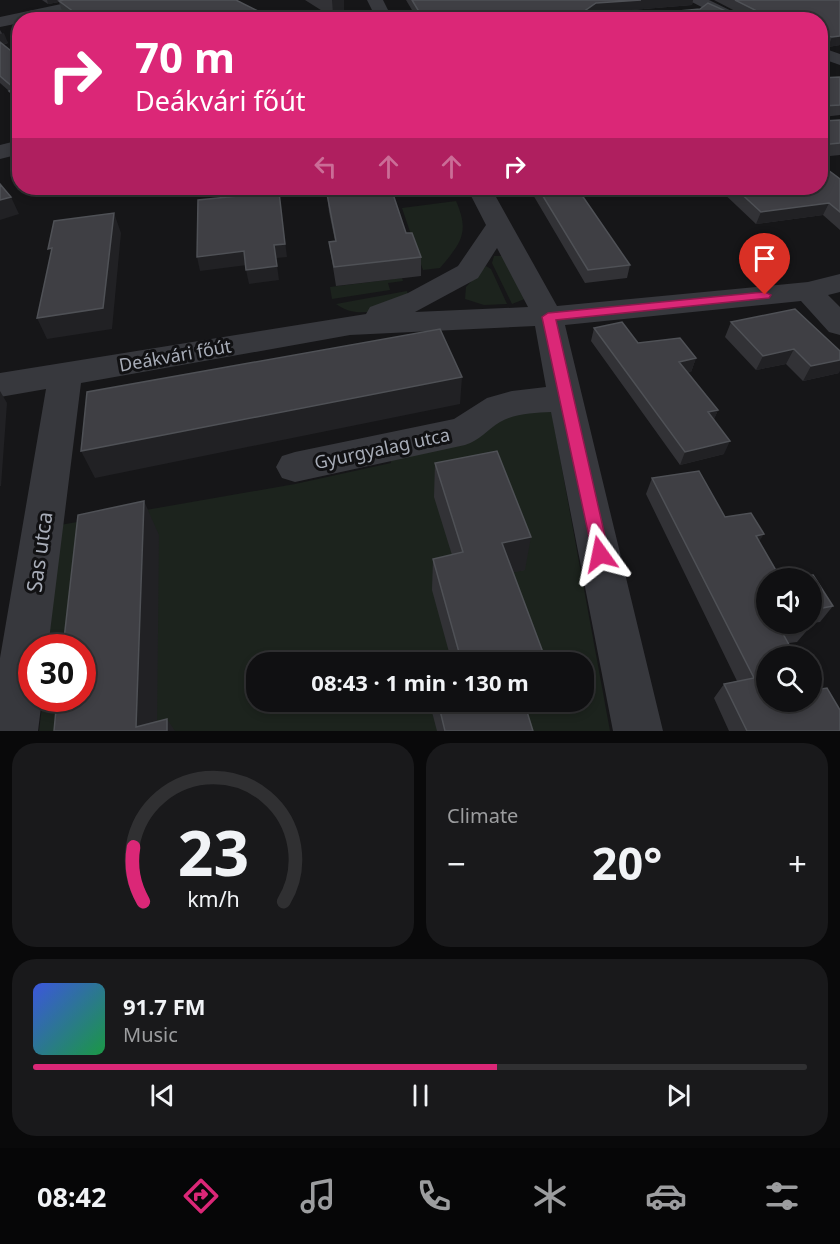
<!DOCTYPE html>
<meta charset="utf-8">
<style>
:root{--surface:#101012;--page:#19191b;--text:#f1f3f6;--muted:#9c9d9f;--line:#303032;--accent:#db2777}
body{margin:0;font-family:"Noto Sans",sans-serif;background:var(--page);color:var(--text);height:100vh;display:flex;flex-direction:column;font-size:22px;white-space:nowrap}
*{box-sizing:border-box;margin:0}
p{font-size:20px;color:var(--muted)}
.icon{flex:none;width:33px;height:33px;fill:none;stroke:currentColor;stroke-width:2;stroke-linecap:round;stroke-linejoin:round}
.map{position:relative;height:731px;overflow:hidden}
.side{display:flex;flex-direction:column;gap:12px;padding:12px;background:#09090a;flex:1}
.side>*{flex:none}
.banner{position:absolute;left:12px;top:12px;width:816px;height:183px;border-radius:24px;box-shadow:0 3px 9px #0003,0 0 0 2px var(--line);background:#db2777;color:#fff;overflow:hidden}
.buttons{position:absolute;left:756px;top:568px;display:grid;gap:12px}
.buttons a{display:grid;place-items:center;width:66px;height:66px;border-radius:50%;background:var(--surface);box-shadow:0 3px 9px #0003,0 0 0 2px var(--line);font-size:30px}
.speed{position:absolute;left:18px;top:634px;display:flex;gap:12px;font-size:30px;font-weight:700;text-align:center}
.speed>*{display:grid;place-content:center;width:78px;height:78px;border-radius:50%;background:var(--surface);box-shadow:0 3px 9px #0003,0 0 0 2px var(--line);line-height:1}
.speed .limit{border:9px solid #d22;background:#fff;color:#111}
.pin{position:absolute;display:grid;place-items:center;width:51px;height:51px;color:#fff;margin:-62px -26px;border-radius:50% 50% 50% 0;rotate:-45deg;box-shadow:0 0 6px #0007}
.pin .icon{rotate:45deg}
.me{position:absolute;width:66px;margin:-33px;rotate:348deg;stroke-linejoin:round;filter:drop-shadow(0 0 4px #0008)}
.turn{display:flex;align-items:center;gap:21px;height:126px;padding:0 24px;font-size:27px}
.turn .icon{width:78px;height:78px;stroke-width:2.5}
.turn b{display:block;font-size:42px;line-height:51px}
.lanes{display:flex;align-items:center;height:57px;padding:0 24px;background:#0003;justify-content:center;gap:30px;direction:ltr}
.lanes .off{opacity:.35}
.big{font-size:45px;font-weight:700;line-height:1.1}
.side .widget{flex:1;display:flex;flex-direction:column;justify-content:center;gap:9px;min-width:0;padding:0 21px;border-radius:24px;background:var(--page)}
.side .dial{align-items:center;gap:0}
.dial svg{height:156px;overflow:visible;fill:none;stroke:var(--line);stroke-width:7;stroke-linecap:round;text-anchor:middle}
.dial text{fill:var(--text);stroke:none}
.song{display:flex;align-items:center;gap:18px}
.cover{width:72px;height:72px;border-radius:9px;background:linear-gradient(135deg,hsl(230 70% 55%),hsl(140 70% 35%))}
.played{height:6px;border-radius:3px;background:linear-gradient(90deg,var(--accent) 60%,var(--line) 60%)}
.keys{display:flex;justify-content:space-around;direction:ltr}
.heat{display:flex;justify-content:space-between;align-items:center;font-size:33px;direction:ltr}
.side .tiles{flex:1;display:grid;gap:12px;grid-template-columns:1fr 1fr}
.widget:last-child{grid-column:span 2}
.trip{position:absolute;left:246px;top:652px;width:348px;height:60px;border-radius:24px;background:var(--surface);box-shadow:0 3px 9px #0003,0 0 0 2px var(--line);font-weight:700;line-height:60px;text-align:center}
.tabs{display:flex;height:96px;justify-content:space-around;align-items:center;background:#060607;color:var(--muted)}
.tabs .icon{width:42px;height:42px}
.tabs .active{color:var(--accent)}
.tabs b{font-size:27px;color:var(--text)}
.map>svg:first-child{display:block}
</style>
<div class="map">
<svg width="840" height="731" viewBox="0 0 840 731">
<rect width="100%" height="100%" fill="#161618"/>
<path fill="#1c231d" fill-rule="evenodd" d="M456,201c14,32 5,42 -16,67l-17,2 -21,-62z
M494,256h8l25,42 -15,6 -20,-41z
M486,266l5,3 16,35 -23,1 -19,-6 1,-12z
M402,278l1,3 -15,2 2,7 -58,9 -2,-12z
M407,291l2,8c-24,9 -50,22 -73,5z
M551,409l59,322h-571l4,-32h39v-51h-34l12,-123 235,-41 96,-21v-10l102,-41zM256,663h328v39h-328z"/>
<g fill="none" stroke-linecap="round" stroke-linejoin="round">
<path fill="#37383d" fill-rule="evenodd" d="M80,0h29l-8,5 -68,15h-13v3l-20,4v-10z
M367,0h16l10,20h-16z
M688,0h21l41,20h-23z
M306,10l30,7 2,3h-63l2,-3z
M820,47l20,7v11l-20,-7z
M20,140v14l-20,5v-14z
M467,188h24l66,118 251,-24 32,-8v18l-12,3 12,12v28l-11,-3 -28,-31 -236,24 98,406h-50l-62,-319c-17,1 -35,1 -51,10 -13,8 -20,18 -35,23l-170,37 -13,-4 -6,-11 6,-11 13,-4 159,-33 33,-21 25,-7 34,-4 -11,-61 -185,9 -269,48 -33,265h-16v51h10l-4,32h-38v-73l46,-269 -46,8v-24l366,-59 4,-7 38,-14 50,-27 28,-41zM497,248l31,59 -113,5 63,-34z"/>
</g>
<path fill="#323236" d="M42,0h194l26,13 1,7h-194l-5,-4 -5,-14 -11,2z
M305,0h39v12l-11,2 -9,-2z
M406,0h287l-1,5 -96,8h143l-25,-13h126v45l-12,2 -8,-1v-26h-402z
M0,30l8,13 -5,2 17,13v50l-6,-6 -5,-11 -9,-8z
M840,77v38l-17,2v4l17,-1v35l-20,2v-79z
M840,179v51l-17,-15 -67,9 -38,-36h102z
M64,188h35l-27,8z
M529,188h48l53,77 -3,13 -42,5z
M327,194l79,39 15,24v19l-85,10 -7,-44 6,-1 -6,-29z
M795,309l44,64 -36,8 -17,-17 -30,6 -31,-33 6,-15z
M594,328l44,15 58,15 -5,14h-3l30,38 -4,9 10,35 -44,11 -89,-124z
M435,463l90,107 -12,2 31,83 -3,8h-89l-20,-73 1,-31 19,-4 -18,-58z
M652,478l73,39 34,25 51,85 -13,15 -8,1 -23,14 74,74h-111l-15,-33 10,-14 13,-3 -91,-187z
M812,579l21,27 -13,16 -8,1z
M433,702h91l9,29h-96l-5,-19z"/>
<path fill="#212124" d="M47,0h22l-21,4z
M332,0h12v12l-11,2z
M641,0h52l-1,5 -97,8 -10,7 1,-10 10,-7z
M262,13l1,7h-34l-1,-1z
M4,33l4,10 -8,2v-11z
M840,36v9l-12,2 4,-10z
M68,188h31l-27,8z
M279,192l8,65 -11,1 3,22 -30,4 -3,-14 28,-25z
M11,197l8,17 -19,6v-20z
M829,203l-6,12 -67,9 5,-12z
M114,213l7,20 -9,96 -65,10 -10,-21z
M244,251l3,14 -47,6 -3,-14z
M794,349l-8,15 -30,6 7,-14z
M696,358l-5,14 -16,3 4,-13z
M840,360v11l-1,2 -36,8 8,-15z
M462,377l-2,27 -365,74 -14,-27z
M0,391l7,12 -6,83h-1z
M718,410l-6,14 -4,-12z
M730,441l-6,13 -44,11 5,-13z
M144,501l15,34 -2,196 -21,-4z
M764,534l-11,17 3,-15z
M531,537l-6,33 -27,6 4,-33z
M544,655l-3,8h-31v-1z
M167,719l8,12h-8z"/>
<path fill="#3f3f44" stroke="#4f5156" stroke-width="1.5" d="M64,0h172l26,13 -34,6 1,1h-144l-26,-19z
M412,0h229l-45,3 -10,7 2,3h69l43,-4 8,-6 22,10h23l2,-3 -20,-10h105v36l-8,1 -9,-2 -1,5h-2v-20h-396z
M0,42l20,16v42l-11,-9 6,-2 -15,-13z
M840,77v28l-17,1v15l17,-1v23l-20,2v-67z
M820,164l20,15v33l-11,-9 -68,9 -26,-24h85z
M0,184l11,13 -11,3z
M391,188l15,45h6l9,24 -87,10 -5,-25 7,-1 -9,-47z
M538,188h39l53,77 -42,5z
M279,192l6,52 -11,1 3,21 -31,4 -2,-19 -47,6 1,-57z
M114,213l-11,95 -66,10 15,-70 -4,1 6,-28z
M795,309l45,42v9l-29,6 -17,-17 -31,7 -32,-34z
M622,322l16,21 42,-5 16,20 -17,4 39,48 -10,2 22,29 -45,11 -91,-124z
M440,329l22,48 -381,74 6,-59z
M497,451l34,86 -29,6 42,112 -33,8h-49l-29,-104 30,-7 -28,-89z
M699,471l26,46 26,-4 13,21 -8,2 25,43h-15v45h42l2,3 -28,5 14,25h-30v45h46v-18l3,6 12,-2 13,22v21h-93l-23,-47 30,-6 -102,-200z
M144,501l-8,226 31,-8v12h-113l3,-32h25v-51h-19l15,-133z
M813,575l20,31 -21,4v-31h-25z
M438,702h86l9,29h-88z"/>
<path fill="#db2777" stroke="#8e194d" stroke-width="1.5" d="M765,292l6,3 -2,3 -213,22 53,234 -3,6 -6,2 -6,-2 -52,-243 6,-4z"/>
<g text-anchor="middle" dominant-baseline="central" stroke-width="6" stroke-linejoin="round" paint-order="stroke">
<g font-size="18" fill="#a8adb8" stroke="#111113">
<text transform="translate(175 355) rotate(-10)">Deákvári főút</text>
<text transform="translate(382 448) rotate(-12)">Gyurgyalag utca</text>
</g>
<g font-size="21" fill="#a8adb8" stroke="#111113">
<text transform="translate(39 552) rotate(-82)">Sas utca</text>
</g>
</g>
</svg>
<div class="buttons">
<a><svg class="icon" aria-label="sound" viewBox="0 0 24 24"><path d="M4 9h4l5-4v14l-5-4H4zM17 9q2 3 0 6"/></svg></a>
<a><svg class="icon" aria-label="search" viewBox="0 0 24 24"><circle cx="10" cy="10" r="6"/><path d="M15 15l6 6"/></svg></a>
</div>
<div class="speed"><div class="limit">30</div></div>
<div class="pin" style="left:765px;top:295px;background:#d93025"><svg class="icon" aria-label="arrive" viewBox="0 0 24 24"><path d="M6 21V4h12l-3 4 3 4H6"/></svg></div>
<svg class="me" style="left:600px;top:554px" viewBox="-20 -20 40 40"><path d="M0-17L14 15 0 8-14 15z" fill="#db2777" stroke="#fff" stroke-width="4"/></svg>
<div class="trip">08:43 · 1 min · 130 m</div>
<div class="banner">
<div class="turn"><svg class="icon" aria-label="right" viewBox="0 0 24 24"><path d="M7 20v-9h11M14 6l5 5-5 5"/></svg><div><b>70 m</b>Deákvári főút</div></div>
<div class="lanes"><svg class="icon off" aria-label="left" viewBox="0 0 24 24"><path d="M17 20v-9H6M10 6l-5 5 5 5"/></svg><svg class="icon off" aria-label="ahead" viewBox="0 0 24 24"><path d="M12 20V5M6 11l6-6 6 6"/></svg><svg class="icon off" aria-label="ahead" viewBox="0 0 24 24"><path d="M12 20V5M6 11l6-6 6 6"/></svg><svg class="icon" aria-label="right" viewBox="0 0 24 24"><path d="M7 20v-9h11M14 6l5 5-5 5"/></svg></div>
</div>
</div>
<section class="side">
<div class="tiles">
<div class="widget dial"><svg viewBox="0 0 100 80">
<path d="M14 69A42 42 0 1 1 86 69"/>
<path d="M14 69A42 42 0 0 1 9 41" stroke="#db2777"/>
<text x="50" y="56" font-size="32" font-weight="700">23</text>
<text x="50" y="72" font-size="11">km/h</text>
</svg></div>
<div class="widget"><p>Climate</p>
<div class="heat"><a>−</a><b class="big">20°</b><a>+</a></div>
</div>
<div class="widget">
<div class="song"><i class="cover"></i><div><b>91.7 FM</b><p>Music</p></div></div>
<div class="played"></div>
<div class="keys"><svg class="icon" aria-label="previous" viewBox="0 0 24 24"><path d="M18 5L8 12l10 7zM5 5v14"/></svg><svg class="icon" aria-label="pause" viewBox="0 0 24 24"><path d="M8 5v14M16 5v14"/></svg><svg class="icon" aria-label="next" viewBox="0 0 24 24"><path d="M6 5l10 7-10 7zM19 5v14"/></svg></div>
</div>
</div>
</section>
<nav class="tabs">
<b>08:42</b>
<svg class="icon active" aria-label="directions" viewBox="0 0 24 24"><path d="M12 3l9 9-9 9-9-9zM9 14v-3h6M13 9l2 2-2 2"/></svg>
<svg class="icon" aria-label="music" viewBox="0 0 24 24"><path d="M9 18V5l10-2v13"/><circle cx="6" cy="18" r="3"/><circle cx="16" cy="16" r="3"/></svg>
<svg class="icon" aria-label="phone" viewBox="0 0 24 24"><path d="M5 4h4l2 5-3 2q2 4 5 5l2-3 5 2v4C11 20 4 13 5 4z"/></svg>
<svg class="icon" aria-label="climate" viewBox="0 0 24 24"><path d="M12 3v18M4 7l16 10M4 17L20 7"/></svg>
<svg class="icon" aria-label="car" viewBox="0 0 24 24"><path d="M5 17H2v-5l4-1 3-4h7l3 4 3 1v5h-3M9 17h6M6 11h13"/><circle cx="7" cy="17" r="2"/><circle cx="17" cy="17" r="2"/></svg>
<svg class="icon" aria-label="filters" viewBox="0 0 24 24"><path d="M4 7h16M4 17h16"/><circle cx="9" cy="7" r="2"/><circle cx="15" cy="17" r="2"/></svg>
</nav>
